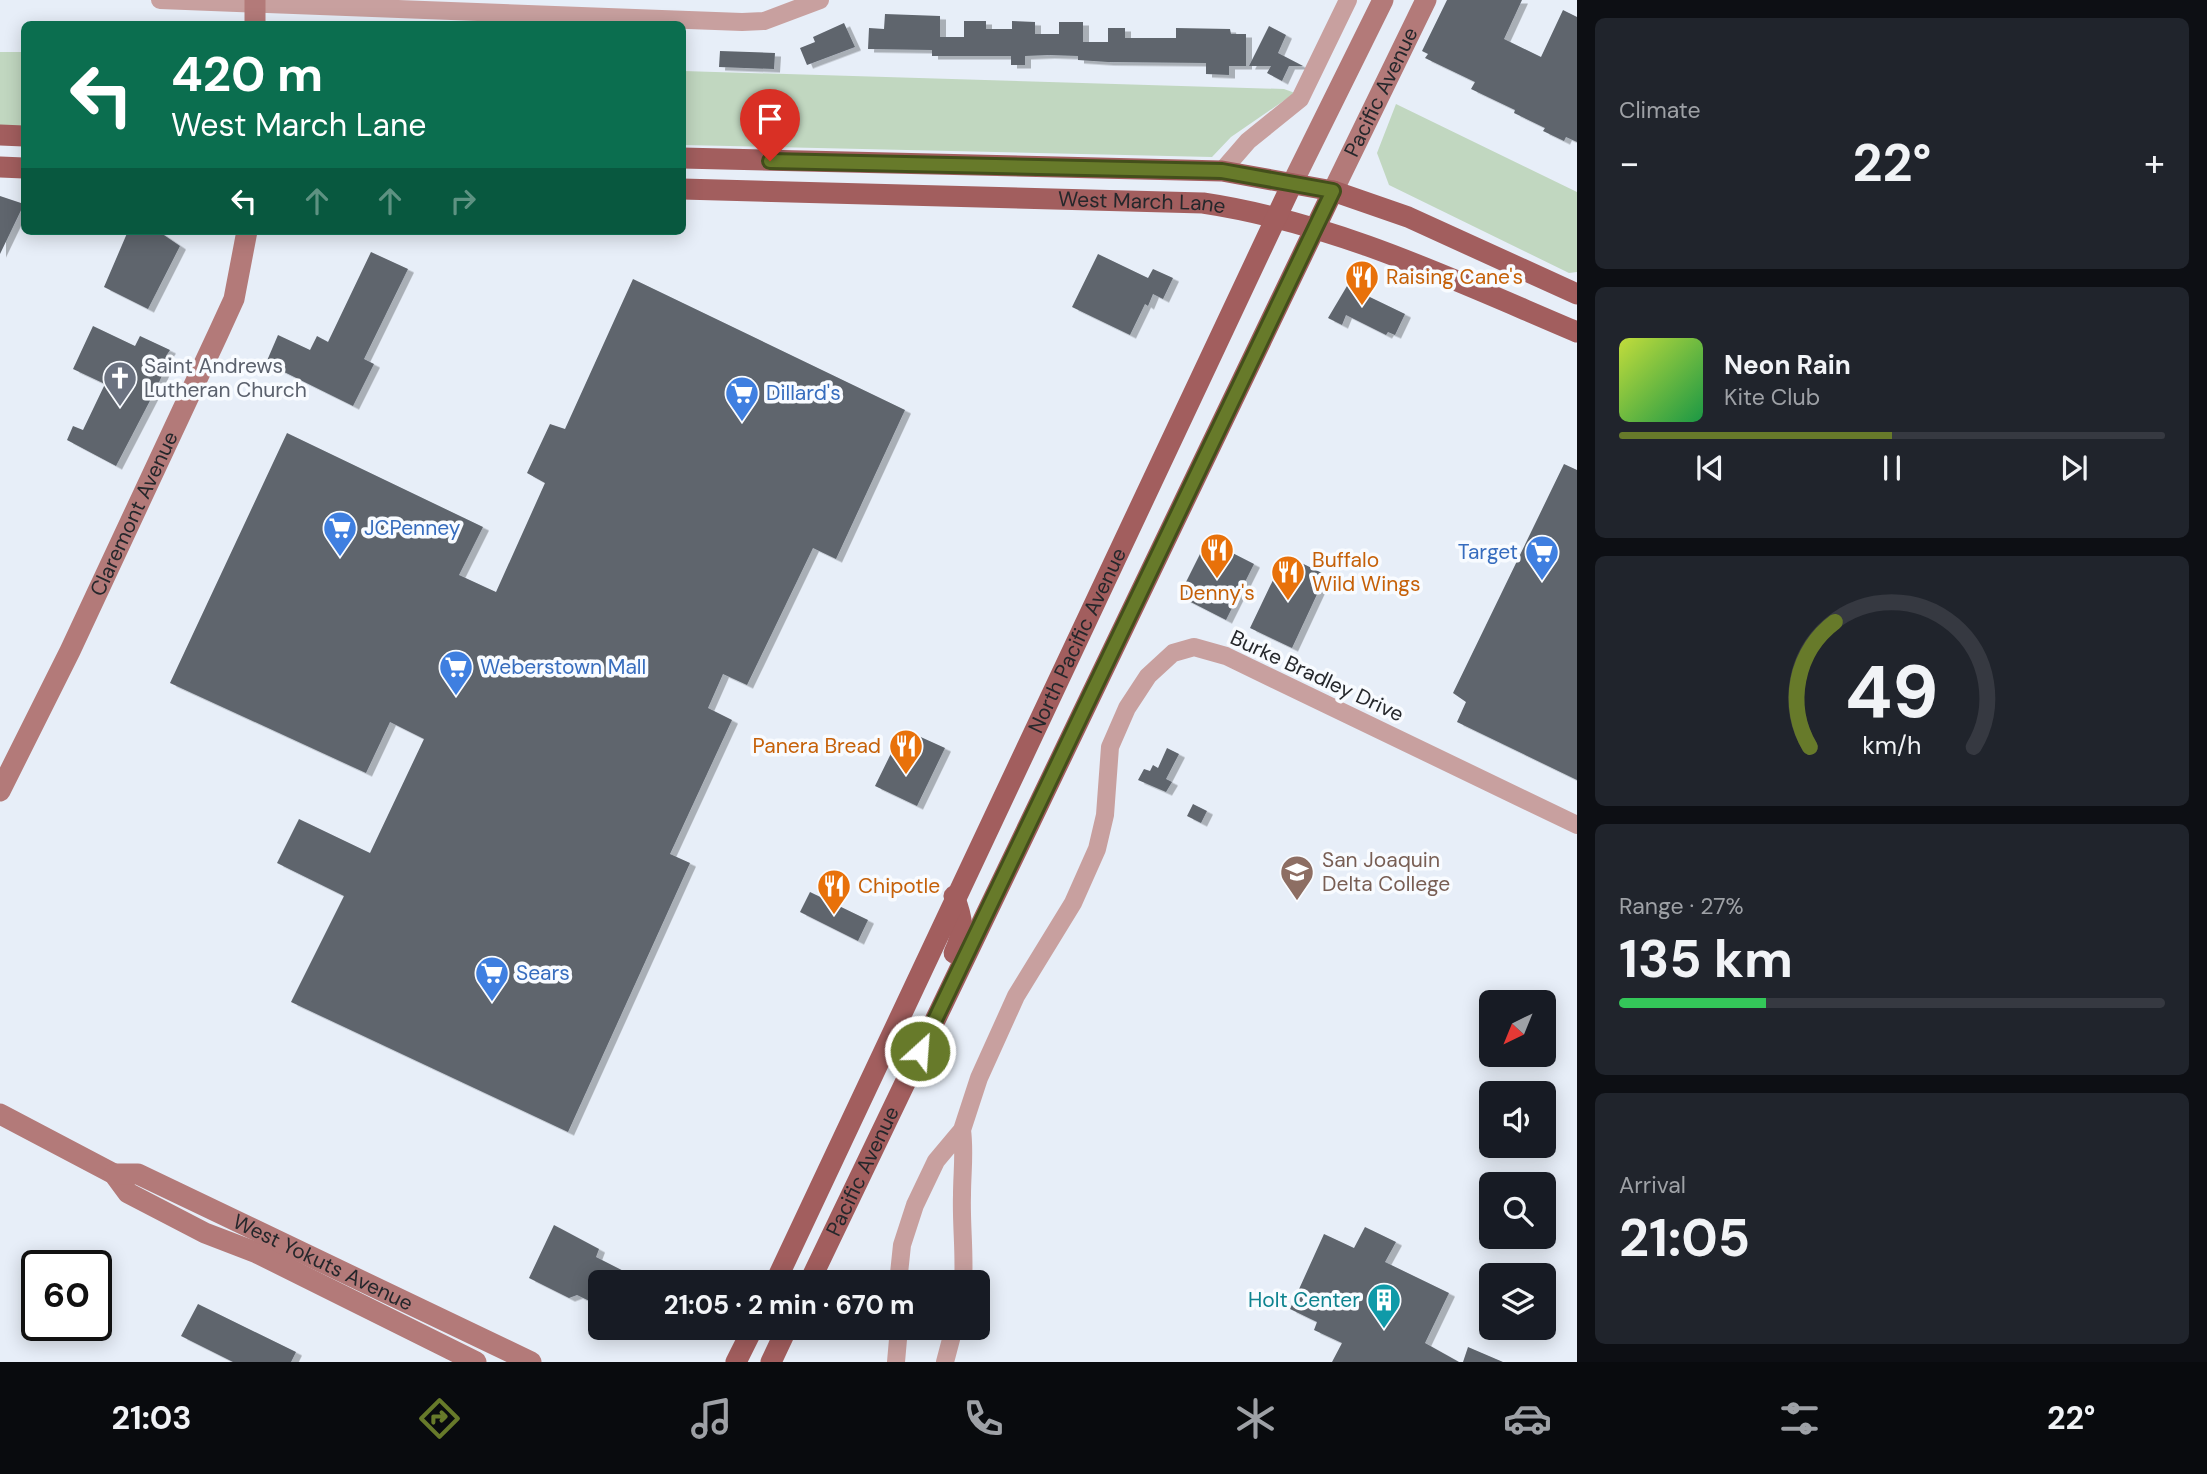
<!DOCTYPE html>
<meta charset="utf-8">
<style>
:root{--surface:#171b24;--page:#20242c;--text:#f1f3f6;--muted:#9ea1a6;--line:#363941;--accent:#677a2a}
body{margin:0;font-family:"DM Sans",sans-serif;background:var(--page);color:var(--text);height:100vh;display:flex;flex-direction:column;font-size:26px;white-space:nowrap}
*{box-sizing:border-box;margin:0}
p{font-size:23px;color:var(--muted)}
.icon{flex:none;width:38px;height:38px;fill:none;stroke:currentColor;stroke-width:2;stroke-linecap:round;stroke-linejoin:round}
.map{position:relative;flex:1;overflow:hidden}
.drawer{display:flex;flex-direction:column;gap:18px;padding:18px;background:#0d0f14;width:630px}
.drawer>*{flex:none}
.banner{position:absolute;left:21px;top:21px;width:665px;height:214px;border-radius:10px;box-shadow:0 4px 18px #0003;background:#0b6e4f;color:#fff;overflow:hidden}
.needle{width:46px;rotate:223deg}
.buttons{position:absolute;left:1479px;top:990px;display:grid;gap:14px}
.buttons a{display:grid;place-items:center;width:77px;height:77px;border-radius:10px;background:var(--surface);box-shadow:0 4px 18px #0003;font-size:35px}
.speed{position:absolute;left:21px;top:1250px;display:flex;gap:14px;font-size:35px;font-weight:700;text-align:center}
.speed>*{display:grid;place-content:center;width:91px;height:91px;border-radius:50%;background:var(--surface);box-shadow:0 4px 18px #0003;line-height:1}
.speed .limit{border:4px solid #111;border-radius:10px;background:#fff;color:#111}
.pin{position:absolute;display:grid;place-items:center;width:60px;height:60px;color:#fff;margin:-72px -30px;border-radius:50% 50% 50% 0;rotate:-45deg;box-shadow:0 0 7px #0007}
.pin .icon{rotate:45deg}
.me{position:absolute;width:77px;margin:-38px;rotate:26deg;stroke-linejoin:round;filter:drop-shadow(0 0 5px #0008)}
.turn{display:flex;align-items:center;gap:24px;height:147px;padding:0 35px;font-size:32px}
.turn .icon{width:91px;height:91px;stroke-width:2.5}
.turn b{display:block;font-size:49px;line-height:60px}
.lanes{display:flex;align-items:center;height:66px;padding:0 35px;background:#0003;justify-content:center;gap:35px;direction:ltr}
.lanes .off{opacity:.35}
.big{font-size:52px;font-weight:700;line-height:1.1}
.drawer .widget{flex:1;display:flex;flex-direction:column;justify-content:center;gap:10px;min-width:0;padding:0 24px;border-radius:10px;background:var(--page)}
.drawer .dial{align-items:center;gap:0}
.dial svg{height:182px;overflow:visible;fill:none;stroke:var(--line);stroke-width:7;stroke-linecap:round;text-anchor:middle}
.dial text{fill:var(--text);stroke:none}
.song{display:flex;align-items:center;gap:21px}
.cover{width:84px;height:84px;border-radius:10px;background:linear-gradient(135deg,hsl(70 70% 55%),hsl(140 70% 35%))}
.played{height:7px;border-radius:4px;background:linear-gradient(90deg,var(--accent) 50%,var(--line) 50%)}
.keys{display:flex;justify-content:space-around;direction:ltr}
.heat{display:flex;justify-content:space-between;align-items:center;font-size:38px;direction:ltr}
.charge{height:10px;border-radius:5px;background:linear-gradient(90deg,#34c759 27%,var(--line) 0)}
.trip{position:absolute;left:588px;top:1270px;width:402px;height:70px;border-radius:10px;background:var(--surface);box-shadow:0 4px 18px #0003;font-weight:700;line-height:70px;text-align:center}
.tab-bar{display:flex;height:112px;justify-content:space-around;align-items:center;background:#090b0e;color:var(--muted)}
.tab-bar .icon{width:49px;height:49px}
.tab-bar .selected{color:var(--accent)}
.tab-bar b{font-size:32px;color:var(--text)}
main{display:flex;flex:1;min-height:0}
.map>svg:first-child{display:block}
</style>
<main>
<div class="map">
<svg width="1577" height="1362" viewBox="0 0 1577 1362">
<defs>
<filter id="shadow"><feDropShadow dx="6" dy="3.5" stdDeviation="0" flood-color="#0004"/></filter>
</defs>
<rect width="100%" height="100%" fill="#e7eef8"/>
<path fill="#c1d7c0" d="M0,52h24v74h-24z
M683,71l601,18 11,4 -64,44 -19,20 -529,-12z
M1396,104l181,88v80l-8,1 -180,-88 -12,-32z"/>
<path fill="#5f656d" filter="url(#shadow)" d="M1447,0h75l-18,39 37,18 22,-47 14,7v125l-11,-5 -2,4 -21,-10 2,-3 -31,-15 1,-3 -44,-21 4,-7 -50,-24 3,-4 -6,-3z
M885,14l55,2v21h24v-16h22v8h26v-8l23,1v12h24v-12h24v20h25v-14h17v10h51v-10l54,1 1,5h15v32h-17v9l-23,-1v-11l-98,-1 -30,-2v-4l-29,-1 -24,1v9h-14v-9h-79v-6l-64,-1 1,-21 15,1z
M844,23l11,24 -48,18 -7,-17 15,-6 -2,-5z
M1269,26l17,9 -8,18 25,13h-14l-7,15 -15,-8 4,-7h-22z
M720,51l55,2 -1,16 -55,-2z
M0,196l24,8 -24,50z
M128,231h30l22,15 -32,63 -44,-22z
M371,252l37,17 -44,90 10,5 -21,42 -87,-43 12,-28 32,15 7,-14 11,6z
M1098,254l50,24 5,-9 20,9 -10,21 -10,-5 -5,12 -3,-2 -15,31 -58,-28z
M633,279l272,131 -69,149 -23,-11 -66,137 -24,-11 -15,34 24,12 -62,134 20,9 -122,269 -277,-130 53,-106 -67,-33 22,-44 71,34 54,-114 -34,-17 -24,51 -196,-90 117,-250 196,94 -24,48 37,17 49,-109 -18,-10 23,-49 15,5z
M1347,286l58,28 -10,21 -7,-3 -2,3 -40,-20 -4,10 -14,-7z
M93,326l42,20 5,-10 30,14 -4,6 4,2 -15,33 -39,75 -49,-26 6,-14 10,4 22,-46 -32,-15z
M1564,464l13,6v310l-120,-58 9,-20 -13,-9z
M1207,540l47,24 -28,56 -47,-24z
M1285,555l41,20 -34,73 -42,-20z
M903,729l42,19 -28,58 -42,-20z
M1167,748l12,6 -13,25 6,3 -6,10 -28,-12 6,-11 6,2 3,-6 5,3z
M1193,804l14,7 -6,12 -14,-7z
M810,892l58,28 -10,21 -58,-29z
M554,1225l45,24 -3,8 51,26h-47v23l-23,-11 -8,3 -40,-20z
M1365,1227l31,15 -11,20 64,31 -24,50 34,19h-127l10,-19 -28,-13 3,-8 -27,-13 34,-75 30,14z
M198,1304l98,48 -5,10h-58l-52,-26z
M1468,1347l35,15h-40z"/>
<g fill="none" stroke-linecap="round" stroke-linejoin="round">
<path stroke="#c8a09f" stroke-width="18" d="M160,0l582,22 22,-1 56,-21
M1222,171l26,-30 52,-42 48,-99
M962,1130c3,22 0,43 0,65 -1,30 3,58 1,88
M898,1283l4,-38 13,-40 21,-44 26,-31 17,-52 37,-82 57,-93 24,-54 8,-34 5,-68 17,-39 21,-32 25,-23 21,-6 32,9 351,169
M896,1362l3,-34
M945,1362l9,-34"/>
<g stroke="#b37a79" stroke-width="21">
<path d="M255,24v-24"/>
<path d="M1292,184l91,-184"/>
<path id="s1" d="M1333,191l93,-191"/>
<path id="s2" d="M0,791l70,-140 148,-317 16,-35 13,-68"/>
<path d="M0,1114l114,60 14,19 77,40 52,20 219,109"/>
<path id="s3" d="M114,1174h24l393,188"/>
</g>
<g stroke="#a25e5e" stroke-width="21">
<path d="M0,135l24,1"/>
<path d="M682,158l540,13 111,20 75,26 169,77"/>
<path d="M0,167l24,1"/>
<path id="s4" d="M682,189l521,14c133,20 251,77 374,129"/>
<path d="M954,953c11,-23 9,-34 0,-57"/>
<path id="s5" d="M775,1283l517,-1099"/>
<path id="s6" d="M809,1283l524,-1092"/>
<path d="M736,1362l17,-34"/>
<path d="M771,1362l16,-34"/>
</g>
</g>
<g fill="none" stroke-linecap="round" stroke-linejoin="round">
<g stroke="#434f1b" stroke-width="18">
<path id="route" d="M770,161l452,10 111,20 -413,860"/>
</g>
<use href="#route" stroke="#677a2a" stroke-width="12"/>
</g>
<defs>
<g id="restaurant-pin" transform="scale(1.75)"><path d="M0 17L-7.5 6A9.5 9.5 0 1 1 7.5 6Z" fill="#e8710a" stroke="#f8fbff"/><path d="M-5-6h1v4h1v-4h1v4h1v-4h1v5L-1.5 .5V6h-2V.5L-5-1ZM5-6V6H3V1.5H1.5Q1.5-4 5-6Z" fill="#fff"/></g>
<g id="church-pin" transform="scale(1.75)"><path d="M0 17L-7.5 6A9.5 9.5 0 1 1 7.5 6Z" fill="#6b7280" stroke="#f8fbff"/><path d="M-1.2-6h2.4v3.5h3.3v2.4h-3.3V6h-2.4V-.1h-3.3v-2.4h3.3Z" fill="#fff"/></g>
<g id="supermarket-pin" transform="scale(1.75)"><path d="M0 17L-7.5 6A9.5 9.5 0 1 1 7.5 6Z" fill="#3f7fe0" stroke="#f8fbff"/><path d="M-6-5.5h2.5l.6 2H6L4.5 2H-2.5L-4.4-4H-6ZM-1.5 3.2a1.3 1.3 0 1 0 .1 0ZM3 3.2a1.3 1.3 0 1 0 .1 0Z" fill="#fff"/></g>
<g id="university-pin" transform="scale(1.75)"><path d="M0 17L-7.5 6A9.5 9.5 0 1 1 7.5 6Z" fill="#8d6e63" stroke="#f8fbff"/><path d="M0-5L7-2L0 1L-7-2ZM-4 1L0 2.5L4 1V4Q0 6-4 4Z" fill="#fff"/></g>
<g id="building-pin" transform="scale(1.75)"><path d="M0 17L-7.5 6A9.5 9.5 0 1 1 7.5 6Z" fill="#0f9aa8" stroke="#f8fbff"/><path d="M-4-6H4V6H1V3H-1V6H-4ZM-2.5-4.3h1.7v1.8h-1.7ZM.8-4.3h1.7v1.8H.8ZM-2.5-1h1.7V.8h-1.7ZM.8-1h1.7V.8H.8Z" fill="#fff"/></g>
</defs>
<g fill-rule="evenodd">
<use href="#restaurant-pin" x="1362" y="277"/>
<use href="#church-pin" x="120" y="378"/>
<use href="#supermarket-pin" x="742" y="393"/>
<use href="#supermarket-pin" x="340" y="528"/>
<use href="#restaurant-pin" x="1217" y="550"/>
<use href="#supermarket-pin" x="1542" y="552"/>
<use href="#restaurant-pin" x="1288" y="572"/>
<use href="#supermarket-pin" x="456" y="667"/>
<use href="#restaurant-pin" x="906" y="746"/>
<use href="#university-pin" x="1297" y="872"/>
<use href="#restaurant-pin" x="834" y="886"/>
<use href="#supermarket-pin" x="492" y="973"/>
<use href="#building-pin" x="1384" y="1300"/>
</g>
<g text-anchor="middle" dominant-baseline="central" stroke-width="7" stroke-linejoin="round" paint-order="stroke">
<g font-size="21" fill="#25272b" stroke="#f8fbff">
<text stroke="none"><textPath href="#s1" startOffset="110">Pacific Avenue</textPath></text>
<text stroke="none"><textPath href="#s4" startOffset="460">West March Lane</textPath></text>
<text stroke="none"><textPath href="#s2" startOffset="308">Claremont Avenue</textPath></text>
<text stroke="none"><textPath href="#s5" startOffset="710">North Pacific Avenue</textPath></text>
<text transform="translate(1317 676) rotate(25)">Burke Bradley Drive</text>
<text stroke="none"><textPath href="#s6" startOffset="124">Pacific Avenue</textPath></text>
<text stroke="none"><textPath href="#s3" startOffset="229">West Yokuts Avenue</textPath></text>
</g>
<g font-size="21" fill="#c56008" stroke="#f8fbff" text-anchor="start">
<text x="1386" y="277">Raising Cane's</text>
<text x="1312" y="560">Buffalo<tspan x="1312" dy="24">Wild Wings</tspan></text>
<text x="1217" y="593" text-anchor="middle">Denny's</text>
<text x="881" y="746" text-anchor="end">Panera Bread</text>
<text x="858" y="886">Chipotle</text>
</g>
<g font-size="21" fill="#5b616d" stroke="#f8fbff" text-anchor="start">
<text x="144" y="366">Saint Andrews<tspan x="144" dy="24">Lutheran Church</tspan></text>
</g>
<g font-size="21" fill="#366cbe" stroke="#f8fbff" text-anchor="start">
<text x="766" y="393">Dillard's</text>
<text x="364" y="528">JCPenney</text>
<text x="1518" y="552" text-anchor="end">Target</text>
<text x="480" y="667">Weberstown Mall</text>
<text x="516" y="973">Sears</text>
</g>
<g font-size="21" fill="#785e54" stroke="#f8fbff" text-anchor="start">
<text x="1322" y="860">San Joaquin<tspan x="1322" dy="24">Delta College</tspan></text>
</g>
<g font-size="21" fill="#0d838f" stroke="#f8fbff" text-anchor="end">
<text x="1360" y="1300">Holt Center</text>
</g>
</g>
</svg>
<div class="buttons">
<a><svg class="needle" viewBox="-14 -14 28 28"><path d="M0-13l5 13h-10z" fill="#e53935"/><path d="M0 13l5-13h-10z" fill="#9ea1a6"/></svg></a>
<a><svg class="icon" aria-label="sound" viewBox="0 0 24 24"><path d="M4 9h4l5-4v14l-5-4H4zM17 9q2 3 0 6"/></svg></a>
<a><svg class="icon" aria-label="search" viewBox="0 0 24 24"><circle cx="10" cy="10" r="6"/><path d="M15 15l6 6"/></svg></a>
<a><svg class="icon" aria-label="layers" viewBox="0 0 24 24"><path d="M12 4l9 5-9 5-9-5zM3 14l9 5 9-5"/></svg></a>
</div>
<div class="speed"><div class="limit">60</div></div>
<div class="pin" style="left:770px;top:161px;background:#d93025"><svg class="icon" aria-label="arrive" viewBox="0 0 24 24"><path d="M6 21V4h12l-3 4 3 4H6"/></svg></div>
<svg class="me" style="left:920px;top:1051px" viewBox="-20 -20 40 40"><circle r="17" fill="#677a2a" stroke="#fff" stroke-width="3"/><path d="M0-11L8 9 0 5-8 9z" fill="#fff"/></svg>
<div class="trip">21:05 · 2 min · 670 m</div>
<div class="banner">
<div class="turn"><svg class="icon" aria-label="left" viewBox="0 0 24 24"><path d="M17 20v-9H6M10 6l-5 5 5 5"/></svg><div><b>420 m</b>West March Lane</div></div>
<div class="lanes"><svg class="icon" aria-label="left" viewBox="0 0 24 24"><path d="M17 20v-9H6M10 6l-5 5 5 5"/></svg><svg class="icon off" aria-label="ahead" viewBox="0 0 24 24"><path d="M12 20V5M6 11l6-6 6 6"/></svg><svg class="icon off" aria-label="ahead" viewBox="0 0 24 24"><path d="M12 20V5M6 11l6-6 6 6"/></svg><svg class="icon off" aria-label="right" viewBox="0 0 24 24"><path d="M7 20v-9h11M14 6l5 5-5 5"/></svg></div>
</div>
</div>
<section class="drawer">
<div class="widget"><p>Climate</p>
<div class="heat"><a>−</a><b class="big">22°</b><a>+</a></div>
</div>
<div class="widget">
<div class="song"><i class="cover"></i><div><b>Neon Rain</b><p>Kite Club</p></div></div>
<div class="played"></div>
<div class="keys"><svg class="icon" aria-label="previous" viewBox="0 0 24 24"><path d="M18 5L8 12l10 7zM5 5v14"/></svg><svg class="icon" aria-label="pause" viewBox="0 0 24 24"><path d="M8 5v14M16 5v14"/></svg><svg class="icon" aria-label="next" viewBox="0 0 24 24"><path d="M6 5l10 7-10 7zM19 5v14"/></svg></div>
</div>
<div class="widget dial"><svg viewBox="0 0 100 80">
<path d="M14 69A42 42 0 1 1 86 69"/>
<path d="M14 69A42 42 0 0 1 25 14" stroke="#677a2a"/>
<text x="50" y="56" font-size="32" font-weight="700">49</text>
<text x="50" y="72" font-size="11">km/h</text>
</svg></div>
<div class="widget"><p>Range · 27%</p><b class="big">135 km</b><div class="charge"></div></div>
<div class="widget"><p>Arrival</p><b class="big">21:05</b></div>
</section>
</main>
<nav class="tab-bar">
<b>21:03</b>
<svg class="icon selected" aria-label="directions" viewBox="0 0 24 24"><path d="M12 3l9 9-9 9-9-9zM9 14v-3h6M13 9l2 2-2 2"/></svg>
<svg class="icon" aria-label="music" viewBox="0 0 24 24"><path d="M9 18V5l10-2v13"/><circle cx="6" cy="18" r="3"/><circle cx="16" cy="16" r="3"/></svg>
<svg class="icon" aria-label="phone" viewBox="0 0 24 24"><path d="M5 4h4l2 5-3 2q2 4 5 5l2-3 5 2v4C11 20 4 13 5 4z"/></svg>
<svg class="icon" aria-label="climate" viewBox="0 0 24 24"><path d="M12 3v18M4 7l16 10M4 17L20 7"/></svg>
<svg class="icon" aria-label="car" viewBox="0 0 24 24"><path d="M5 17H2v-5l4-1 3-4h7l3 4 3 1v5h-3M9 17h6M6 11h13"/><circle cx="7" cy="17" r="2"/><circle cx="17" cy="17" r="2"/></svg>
<svg class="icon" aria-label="filters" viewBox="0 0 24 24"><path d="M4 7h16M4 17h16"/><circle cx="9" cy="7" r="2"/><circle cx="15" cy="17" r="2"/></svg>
<b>22°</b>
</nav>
